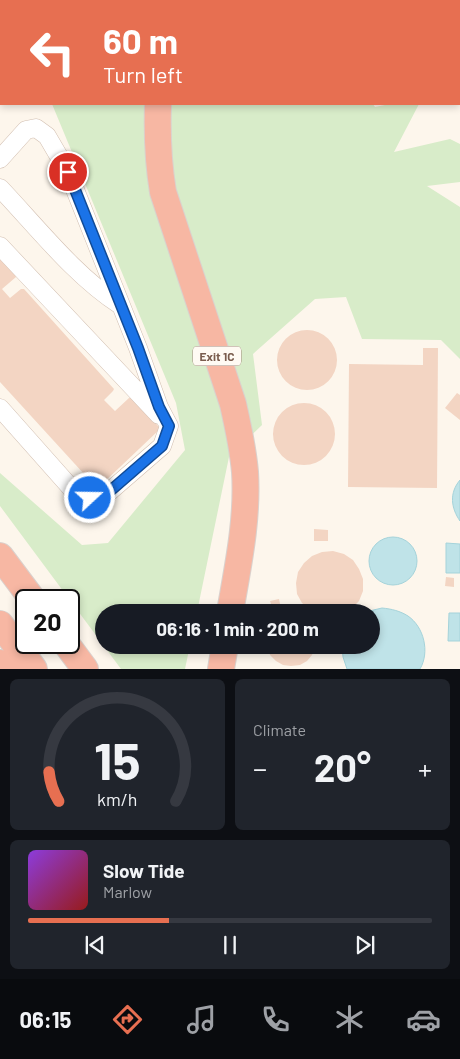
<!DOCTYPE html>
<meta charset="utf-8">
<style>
:root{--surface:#171b24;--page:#20242c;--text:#f1f3f6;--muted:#9ea1a6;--line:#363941;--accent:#e76f51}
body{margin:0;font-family:Barlow,sans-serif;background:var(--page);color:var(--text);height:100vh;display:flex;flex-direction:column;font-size:19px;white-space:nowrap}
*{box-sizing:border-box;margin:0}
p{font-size:16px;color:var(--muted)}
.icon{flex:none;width:28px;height:28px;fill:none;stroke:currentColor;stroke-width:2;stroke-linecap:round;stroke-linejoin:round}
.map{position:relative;height:669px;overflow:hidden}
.sheet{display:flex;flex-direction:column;gap:10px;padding:10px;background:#0d0f14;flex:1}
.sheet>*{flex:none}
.guide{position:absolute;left:0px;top:0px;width:460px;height:105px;box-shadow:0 2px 8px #0003;background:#e76f51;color:#fff;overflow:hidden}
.speed{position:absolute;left:15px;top:589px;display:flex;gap:10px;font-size:25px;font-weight:700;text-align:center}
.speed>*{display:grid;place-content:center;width:65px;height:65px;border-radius:50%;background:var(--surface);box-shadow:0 2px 8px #0003;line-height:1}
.speed .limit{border:2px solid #111;border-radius:8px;background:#fff;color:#111}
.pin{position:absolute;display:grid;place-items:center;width:42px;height:42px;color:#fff;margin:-21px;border:2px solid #fff;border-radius:50%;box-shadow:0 1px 5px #0007}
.me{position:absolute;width:55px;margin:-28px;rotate:69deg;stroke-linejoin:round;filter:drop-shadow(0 0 4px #0008)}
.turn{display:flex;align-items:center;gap:18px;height:105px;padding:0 20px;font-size:22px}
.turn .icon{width:65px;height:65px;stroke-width:2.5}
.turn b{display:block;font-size:35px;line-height:42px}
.big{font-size:38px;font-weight:700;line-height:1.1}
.sheet .tile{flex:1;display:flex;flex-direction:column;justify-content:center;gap:8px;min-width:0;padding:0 18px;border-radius:8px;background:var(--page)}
.sheet .dial{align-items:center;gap:0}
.dial svg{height:130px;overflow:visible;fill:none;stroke:var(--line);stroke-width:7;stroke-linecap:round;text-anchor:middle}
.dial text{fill:var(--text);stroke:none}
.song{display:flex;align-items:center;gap:15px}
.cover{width:60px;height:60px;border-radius:8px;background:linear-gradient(135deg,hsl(270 70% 55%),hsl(0 70% 35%))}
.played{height:5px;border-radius:2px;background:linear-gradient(90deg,var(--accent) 35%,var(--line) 35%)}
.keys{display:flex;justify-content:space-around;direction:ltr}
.heat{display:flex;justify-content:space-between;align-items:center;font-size:28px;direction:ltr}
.sheet .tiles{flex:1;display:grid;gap:10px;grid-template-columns:1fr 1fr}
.tile:last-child{grid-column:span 2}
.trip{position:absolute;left:95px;top:604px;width:285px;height:50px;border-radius:25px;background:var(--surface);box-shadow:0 2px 8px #0003;font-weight:700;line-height:50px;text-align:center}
.dock{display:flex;height:80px;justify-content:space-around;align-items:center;background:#090b0e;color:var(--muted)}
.dock .icon{width:35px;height:35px}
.dock .on{color:var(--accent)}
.dock b{font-size:22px;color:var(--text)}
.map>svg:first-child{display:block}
</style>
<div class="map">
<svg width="460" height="669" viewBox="0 0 460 669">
<rect width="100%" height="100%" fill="#fdf6ec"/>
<path fill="#d8ecc9" d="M178,0h128v1h-129z
M52,104h321l2,3 15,-3h29l-25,48 56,-13 10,5v38l-33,4 33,21v152l-19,-19 -79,-1 -16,-42 -31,2 -62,55 9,71 -33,32 -32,155h-93v33h86l-5,24h-64l-121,-163v-33l82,72 26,-2 77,-93 -9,-47z"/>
<path fill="#bfe3e8" stroke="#a5d3da" d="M420,0h40v67l-1,-66z
M460,480v41c-9,-13 -11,-28 0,-41z
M369 561a24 24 0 1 1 48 0a24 24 0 1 1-48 0Z
M446,543l14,1v29h-14z
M382,608c10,1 18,3 26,8 16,11 22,36 12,53h-73l-4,-12 -1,-12h29v-33h-6z
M449,613h11v28h-12z"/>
<path fill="#f3d5c3" d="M0,257l15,17 1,3 -14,12 8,9 11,-9h3l90,100 -1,2 -9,9 11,11 14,-13h3l27,29v3l-59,56h-5l-95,-104z
M277 360a30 30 0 1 1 60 0a30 30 0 1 1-60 0Z
M423,348h15l-1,140 -89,-1 1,-123 74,1z
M457,393l3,2v25l-15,-12z
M273 434a31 31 0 1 1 62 0a31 31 0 1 1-62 0Z
M314,529l14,1v11h-14z
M333,551l11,3 9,6 6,9 4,10v12l-4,10 -11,11h-36l-10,-9 -5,-9 -1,-11 2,-11 6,-9 8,-7 10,-4z
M446,577l8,1v9l-9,-1z
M279,599l2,9 -8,2 -3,-9z
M267,645h49l-4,10 -5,6 -7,4 -9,1 -8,-1 -7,-4 -6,-6z"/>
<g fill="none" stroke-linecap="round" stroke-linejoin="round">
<g stroke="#d1beb0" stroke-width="19">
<path id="minor" d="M0,159l26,-29 10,-2 11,8 21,36 70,176 21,59 10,19 -7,20 -60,52 -23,-1 -79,-89
M0,188c37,39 75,88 120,117
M0,246l159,169"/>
</g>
<g stroke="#dad1cd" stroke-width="28">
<path id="highway" d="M50,1l3,-1
M191,1v-1
M0,27h1
M158,104c-1,30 0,58 5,88l70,212c5,22 10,45 12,68 3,47 -7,94 -15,140
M0,556l33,44
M0,624l34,45
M65,642l20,27
M0,663l5,6
M221,669l4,-24"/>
</g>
<use href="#minor" stroke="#fff" stroke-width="18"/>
<use href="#highway" stroke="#f7b7a3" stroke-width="26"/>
</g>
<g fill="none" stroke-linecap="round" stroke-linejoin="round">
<g stroke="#114b97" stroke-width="12">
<path id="route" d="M68,172l70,176 21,59 10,19 -7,20 -60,52h-12"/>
</g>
<use href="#route" stroke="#1a73e8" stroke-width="9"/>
</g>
<g text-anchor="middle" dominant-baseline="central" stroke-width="5" stroke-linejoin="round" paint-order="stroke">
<rect fill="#fffaf3" stroke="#a28b7f" stroke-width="1" x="193" y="346.5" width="48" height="19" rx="4"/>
<g font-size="12" font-weight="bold" fill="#7a5c4d">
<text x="217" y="356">Exit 1C</text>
</g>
</g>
</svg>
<div class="speed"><div class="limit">20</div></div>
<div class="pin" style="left:68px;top:172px;background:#d93025"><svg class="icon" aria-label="arrive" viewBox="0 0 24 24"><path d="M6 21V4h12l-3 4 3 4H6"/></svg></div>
<svg class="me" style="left:90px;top:498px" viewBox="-20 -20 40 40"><circle r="17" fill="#1a73e8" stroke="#fff" stroke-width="3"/><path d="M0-11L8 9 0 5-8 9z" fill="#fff"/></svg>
<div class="trip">06:16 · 1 min · 200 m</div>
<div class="guide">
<div class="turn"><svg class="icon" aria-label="left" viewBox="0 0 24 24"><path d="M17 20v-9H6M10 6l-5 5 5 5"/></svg><div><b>60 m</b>Turn left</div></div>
</div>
</div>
<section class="sheet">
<div class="tiles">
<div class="tile dial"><svg viewBox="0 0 100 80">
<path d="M14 69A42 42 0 1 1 86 69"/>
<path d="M14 69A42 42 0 0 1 8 51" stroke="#e76f51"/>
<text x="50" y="56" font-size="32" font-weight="700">15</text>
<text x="50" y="72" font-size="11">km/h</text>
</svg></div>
<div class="tile"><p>Climate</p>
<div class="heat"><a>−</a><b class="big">20°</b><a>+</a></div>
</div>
<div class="tile">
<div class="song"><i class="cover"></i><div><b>Slow Tide</b><p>Marlow</p></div></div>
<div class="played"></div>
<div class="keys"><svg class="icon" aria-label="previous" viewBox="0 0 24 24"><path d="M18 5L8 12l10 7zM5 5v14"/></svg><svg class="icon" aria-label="pause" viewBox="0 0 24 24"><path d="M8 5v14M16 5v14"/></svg><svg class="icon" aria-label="next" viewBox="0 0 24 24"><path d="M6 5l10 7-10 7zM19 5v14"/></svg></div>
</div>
</div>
</section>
<nav class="dock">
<b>06:15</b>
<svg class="icon on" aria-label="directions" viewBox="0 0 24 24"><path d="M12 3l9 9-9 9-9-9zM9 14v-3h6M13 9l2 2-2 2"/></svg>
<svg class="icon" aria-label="music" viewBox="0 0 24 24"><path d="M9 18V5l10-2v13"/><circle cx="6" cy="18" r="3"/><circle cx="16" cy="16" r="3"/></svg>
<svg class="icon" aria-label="phone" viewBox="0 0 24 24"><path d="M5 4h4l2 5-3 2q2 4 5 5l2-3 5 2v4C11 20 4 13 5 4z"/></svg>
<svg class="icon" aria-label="climate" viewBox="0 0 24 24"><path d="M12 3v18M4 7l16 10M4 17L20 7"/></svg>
<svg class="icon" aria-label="car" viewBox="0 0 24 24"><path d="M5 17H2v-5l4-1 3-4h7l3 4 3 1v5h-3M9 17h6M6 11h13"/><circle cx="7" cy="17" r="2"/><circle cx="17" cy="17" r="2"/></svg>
</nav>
